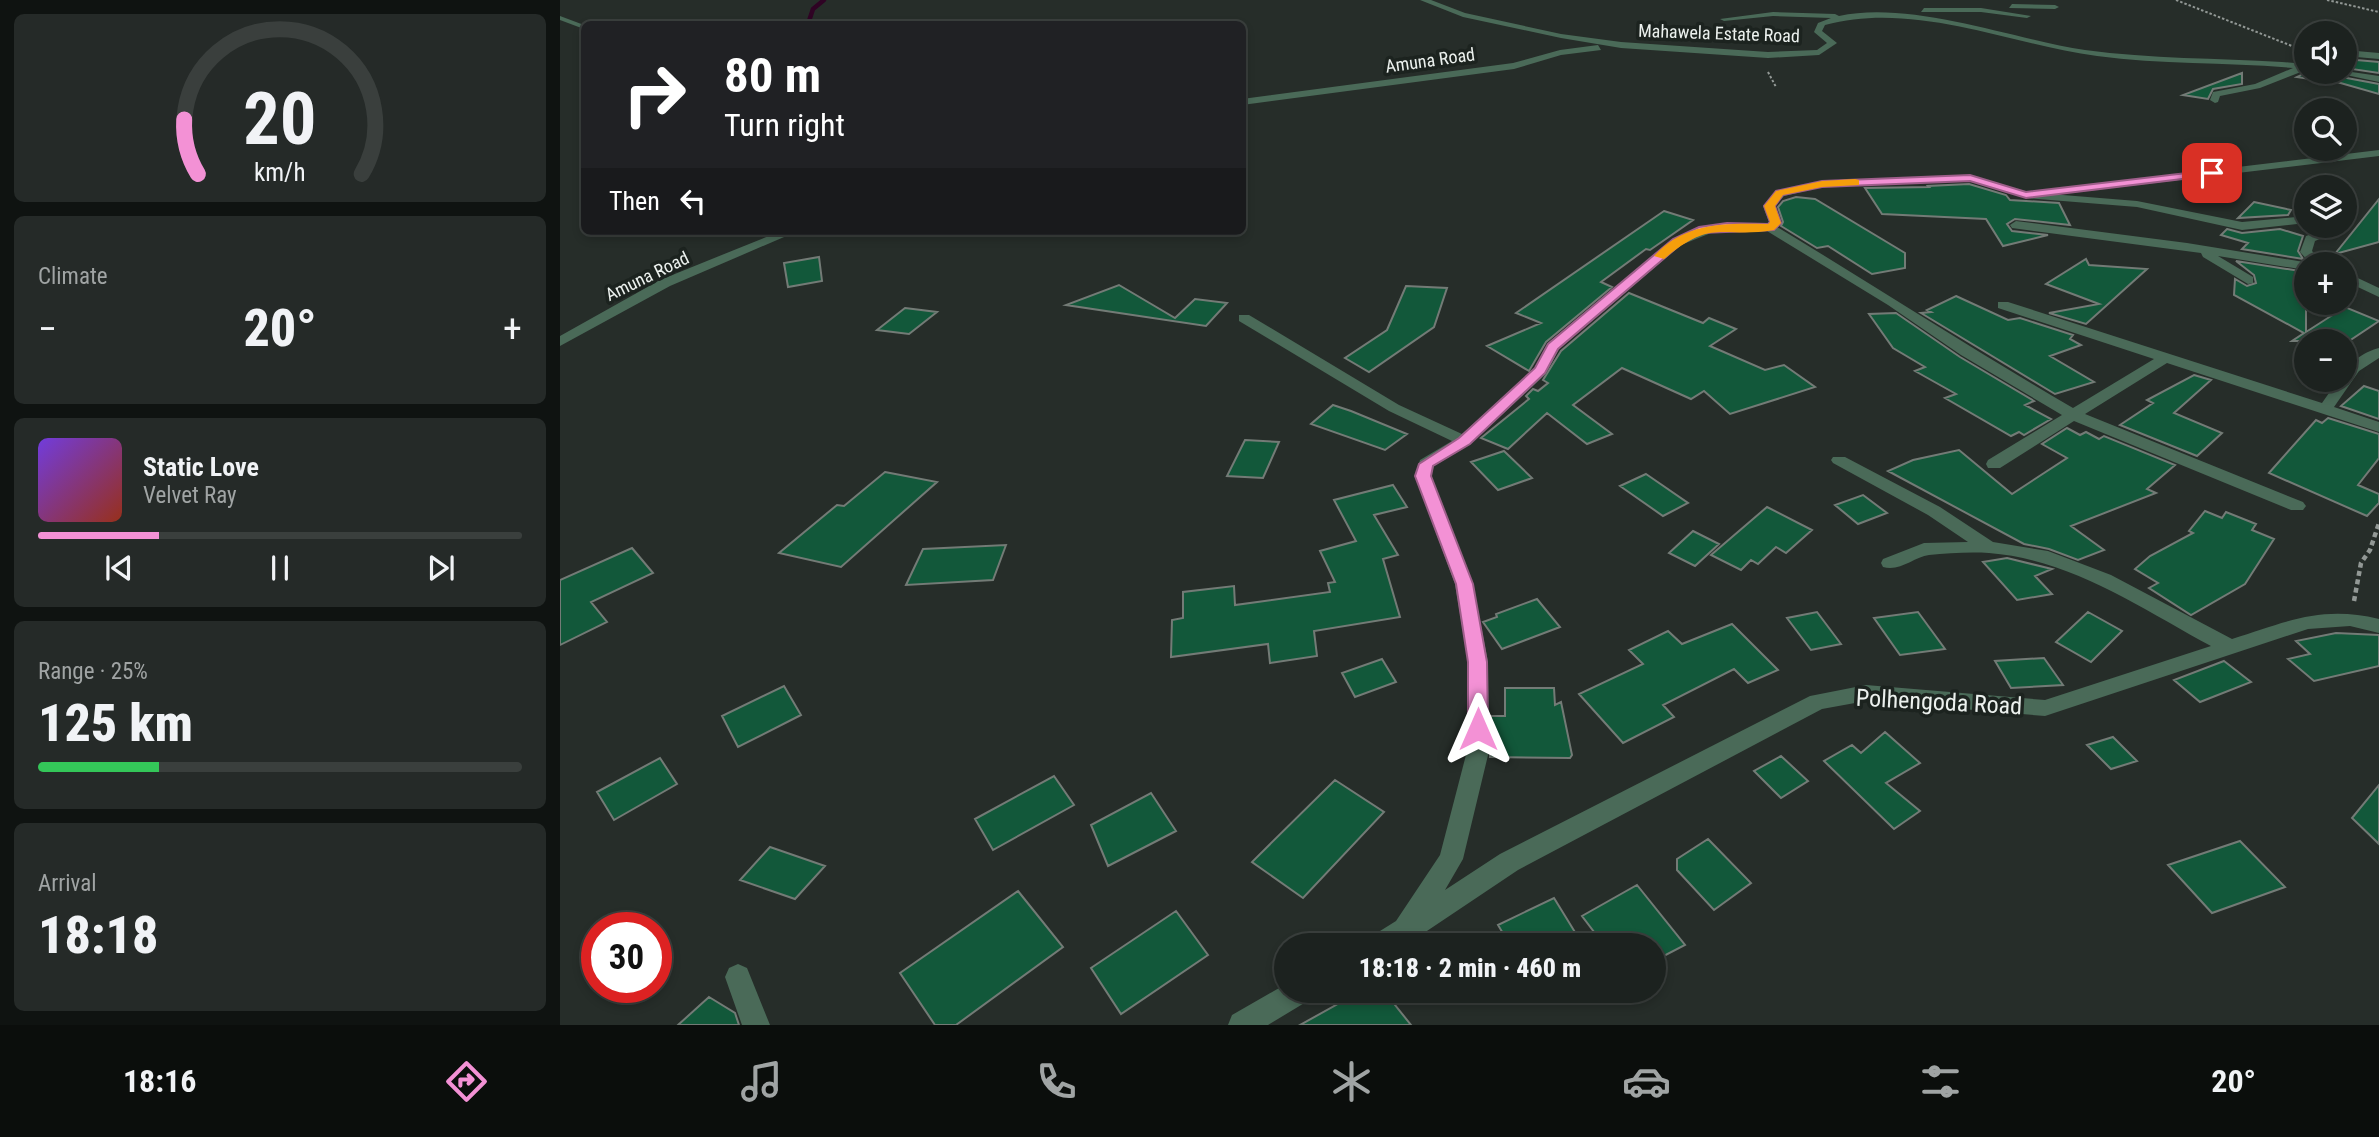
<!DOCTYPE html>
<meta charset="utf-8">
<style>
:root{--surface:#1c221f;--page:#252a28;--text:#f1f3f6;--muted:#a0a4a4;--line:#3a3f3d;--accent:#f391d5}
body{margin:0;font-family:"Roboto Condensed",sans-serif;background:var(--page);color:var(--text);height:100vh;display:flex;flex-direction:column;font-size:26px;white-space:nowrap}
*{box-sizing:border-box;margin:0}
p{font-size:23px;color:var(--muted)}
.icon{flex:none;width:38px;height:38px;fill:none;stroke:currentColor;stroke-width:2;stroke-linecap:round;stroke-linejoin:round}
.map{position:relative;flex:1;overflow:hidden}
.drawer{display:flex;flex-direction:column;gap:14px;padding:14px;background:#0f1311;width:560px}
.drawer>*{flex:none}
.top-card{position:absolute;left:21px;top:21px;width:665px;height:214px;border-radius:10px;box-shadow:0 4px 10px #0003,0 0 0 2px var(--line);background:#202124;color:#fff;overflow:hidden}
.controls{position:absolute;left:1734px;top:21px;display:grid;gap:14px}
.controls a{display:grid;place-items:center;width:63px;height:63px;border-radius:50%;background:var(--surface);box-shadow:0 4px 10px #0003,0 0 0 2px var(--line);font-size:35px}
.speed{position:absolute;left:21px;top:912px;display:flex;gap:14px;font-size:35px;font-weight:700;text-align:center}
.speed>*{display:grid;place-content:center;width:91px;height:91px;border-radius:50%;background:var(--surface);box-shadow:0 4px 10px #0003,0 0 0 2px var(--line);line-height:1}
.speed .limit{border:10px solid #d22;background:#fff;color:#111}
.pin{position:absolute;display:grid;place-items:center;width:60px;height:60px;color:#fff;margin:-30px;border-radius:14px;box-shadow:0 4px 10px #0006}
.me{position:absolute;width:77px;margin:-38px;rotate:0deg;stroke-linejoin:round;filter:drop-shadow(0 0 5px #0008)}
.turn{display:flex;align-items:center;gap:24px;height:147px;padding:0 28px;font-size:32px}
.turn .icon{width:91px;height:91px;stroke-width:2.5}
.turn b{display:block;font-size:49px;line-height:60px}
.then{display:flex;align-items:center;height:66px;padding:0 28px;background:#0003;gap:14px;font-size:26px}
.big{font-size:52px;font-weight:800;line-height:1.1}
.drawer .card{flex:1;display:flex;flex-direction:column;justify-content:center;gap:10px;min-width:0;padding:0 24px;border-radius:10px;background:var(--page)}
.drawer .dial{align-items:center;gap:0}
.dial svg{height:182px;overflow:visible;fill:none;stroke:var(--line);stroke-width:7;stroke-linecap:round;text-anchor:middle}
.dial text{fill:var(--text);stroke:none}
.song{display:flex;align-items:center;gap:21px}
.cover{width:84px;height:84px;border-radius:10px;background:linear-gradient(135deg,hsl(260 70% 55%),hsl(10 70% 35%))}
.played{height:7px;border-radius:4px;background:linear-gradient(90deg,var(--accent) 25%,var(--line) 25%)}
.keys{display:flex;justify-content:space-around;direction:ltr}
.heat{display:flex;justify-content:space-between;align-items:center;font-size:38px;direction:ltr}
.charge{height:10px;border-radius:5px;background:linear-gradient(90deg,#34c759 25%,var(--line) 0)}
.trip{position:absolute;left:714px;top:933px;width:392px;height:70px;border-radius:35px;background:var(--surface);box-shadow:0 4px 10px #0003,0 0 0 2px var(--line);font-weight:800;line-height:70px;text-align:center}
.tabs{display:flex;height:112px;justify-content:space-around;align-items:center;background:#0b0e0c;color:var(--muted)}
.tabs .icon{width:49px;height:49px}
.tabs .current{color:var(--accent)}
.tabs b{font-size:32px;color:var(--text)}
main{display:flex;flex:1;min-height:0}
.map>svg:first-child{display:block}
</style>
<main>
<section class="drawer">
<div class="card dial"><svg viewBox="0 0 100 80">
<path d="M14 69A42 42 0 1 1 86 69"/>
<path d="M14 69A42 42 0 0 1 8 45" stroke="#f391d5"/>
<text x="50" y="56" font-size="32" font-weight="700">20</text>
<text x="50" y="72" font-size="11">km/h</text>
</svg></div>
<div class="card"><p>Climate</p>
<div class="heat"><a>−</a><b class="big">20°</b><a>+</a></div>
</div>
<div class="card">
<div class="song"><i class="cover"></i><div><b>Static Love</b><p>Velvet Ray</p></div></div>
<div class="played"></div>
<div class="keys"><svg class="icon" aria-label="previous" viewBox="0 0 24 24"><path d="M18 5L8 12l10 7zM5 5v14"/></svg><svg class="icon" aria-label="pause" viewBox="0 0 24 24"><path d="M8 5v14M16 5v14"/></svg><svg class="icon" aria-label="next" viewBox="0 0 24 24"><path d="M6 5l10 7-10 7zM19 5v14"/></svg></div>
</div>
<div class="card"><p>Range · 25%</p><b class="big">125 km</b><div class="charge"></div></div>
<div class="card"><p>Arrival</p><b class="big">18:18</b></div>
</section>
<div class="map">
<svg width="1819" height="1025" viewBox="0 0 1819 1025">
<rect width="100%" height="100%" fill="#262d29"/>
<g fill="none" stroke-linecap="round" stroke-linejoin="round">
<path stroke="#2f0324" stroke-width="4.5" d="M248,24l5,-15 11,-9"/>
</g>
<path fill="#12583a" stroke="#737b76" stroke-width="2" d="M1785,59l34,3v11l-34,-5z
M1748,72h21l2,3 48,9v10l-49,-14 -1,2 -32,-5z
M1682,73v11l-29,5 -5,10 -25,-4z
M1409,184l37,11 4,5 49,3 11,22 -55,-6 -8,5 5,7 36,4 -45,11 -17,-27 -104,-5 -17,-26 64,-1 -1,-1z
M1236,197l19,2 90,54v15l-33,6 -44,-28 -11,2 -36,-22 2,-4 -5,-15 5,-6z
M1819,199v43l-44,12z
M1694,202l37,8 -3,5 -50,3z
M1104,211l29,9 -43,30 -4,-1 -45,33 11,5 -66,55 -17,29 -42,-25 54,-23 -25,-10z
M1667,229l15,4 38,-4 23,7 -5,15 5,8 -61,-10 6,-6 -27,-8z
M259,257l3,24 -34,6 -4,-24z
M1526,259l3,6 58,4 -61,55 -37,-11 50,-9 -53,-20z
M1676,261l70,11v60l39,-25 34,14 -30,20h-57l12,-8 -70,-38 1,-16 12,7 9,-3 -2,-8z
M559,285l56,33 20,-19 32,4 -21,23 -140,-21z
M846,286l41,2 -13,39 -65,45 -24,-14 42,-28z
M1069,293l74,30 6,-5 27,11 -26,17 55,24 19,-5 31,22 -85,27 -26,-23 -13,8 -69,-31 -49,37 39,29 -25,10 -40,-31 -39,36 -27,-11 48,-39 -3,-3 7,-7 5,2 10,-8 -5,-3 18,-29z
M1396,296l52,24 12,-2 53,17 -3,4 11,6 -31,11 44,26 -39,12 -134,-81 10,-1 -4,-2z
M345,308l32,4 -28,22 -32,-4z
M1336,313l64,44 74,44 -9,4 26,14 -27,16 -5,-3 -8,4 -66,-38 11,-4 -41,-23 10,-4 -32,-19 -24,-34z
M1634,375l17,5 -37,33 48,20 -25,23 -77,-31 33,-22 -6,-3z
M1804,386l15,5v28l-38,-13z
M773,405l18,6 56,23 -22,16 -74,-26z
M1768,418l51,16v24l-21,27 21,9v9l-12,13 -98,-43 47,-53 6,3z
M1507,428l13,7 6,-3 13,7 5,-3 71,29 -28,24 9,4 -85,33 33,24 -26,10 -29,-11 -25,-5 -136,-73 25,-11 46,-10 53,44 55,-36 -25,-14z
M685,440l34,2 -16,36 -36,-2z
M944,451l28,27 -34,12 -27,-28z
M325,472l52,10 -96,85 -62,-14 58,-48 7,1z
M1086,474l42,29 -25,13 -43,-30z
M833,485l14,22 -33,8 24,40 -15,4 17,58 -86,14 3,25 -47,7 -2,-19 -97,13 1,-37 11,-2v-26l51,-6 1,19 95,-13 -2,-9 7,-1 -15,-31 36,-10 -22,-41z
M1303,495l24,18 -29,11 -23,-19z
M1207,507l45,23 -26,23 -10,-6 -18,17 -7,-4 -10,10 -30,-15z
M1645,511l17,7 4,-6 30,12 -4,6 22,9 -29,45 -54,31 -42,-27 9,-5 -23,-14 15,-13 43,-23 -4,-2z
M1133,531l26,13 -24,22 -26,-13z
M446,545l-13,35 -87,5 17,-36z
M72,548l21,25 -62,29 16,20 -47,23v-65z
M1447,558l45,11 -17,7 17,18 -35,6 -34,-38z
M977,599l23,28 -58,22 -19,-27 14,-5 -1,-3z
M1257,612l24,32 -30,6 -24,-32z
M1358,612l27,37 -45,6 -26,-37z
M1528,612l34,19 -31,31 -35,-20z
M1172,624l46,46 -30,13 -14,-14 -71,36 11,12 -51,26 -44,-49 64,-30 -14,-14 39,-19 14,13z
M1776,633l43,2v31l-65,15 -26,-22 22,-5 -14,-13z
M1484,658l19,27 -52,3 -16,-27z
M822,659l14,23 -41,15 -13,-24z
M1664,661l27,21 -51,20 -26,-22z
M224,686l17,29 -63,32 -16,-31z
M945,688h49l1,17 6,-3 11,53 -2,3 -80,-1 1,-41h14z
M1325,732l35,31 -34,20 34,28 -26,18 -70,-68 28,-16 9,8z
M1553,737l24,24 -26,8 -24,-24z
M1221,756l27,25 -27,17 -27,-27z
M100,758l17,26 -63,36 -17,-28z
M494,776l20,29 -81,45 -18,-31z
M775,780l49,32 -81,86 -51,-36z
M1819,785v59l-27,-26z
M591,793l25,38 -68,35 -17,-41z
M1148,839l43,44 -37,27 -37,-40v-11z
M1680,841l45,46 -73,26 -44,-48z
M210,847l55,19 -30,33 -55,-19z
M1077,885l48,60 -31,16v-16h-50l-22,-29z
M458,891l45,56 -107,78h-21l-35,-52z
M994,898l24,39 -17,8h-51l-12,-20z
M616,911l32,44 -87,59 -30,-46z
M803,990h20l28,35h-111z
M149,997l26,16 4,12h-61z"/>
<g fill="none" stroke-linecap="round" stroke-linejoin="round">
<path stroke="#929895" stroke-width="2" stroke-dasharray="2.5 2" stroke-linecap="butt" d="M1616,0l116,46
M1767,0l52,12
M1208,72l8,15"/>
<path stroke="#929895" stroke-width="4.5" stroke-dasharray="5 3.5" stroke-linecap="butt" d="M1794,601l7,-38 9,-13 9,-27"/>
<path fill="#4a6a58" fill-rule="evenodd" d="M0,16l24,9v4l-24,-9z"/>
<path fill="#4a6a58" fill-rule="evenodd" d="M860,0h11l34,13 96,21 60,8 147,10 49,-2 10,-7 -13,-11 4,-9 13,-5 -58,-2 -49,5 -4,-2 53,-7 62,2 4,2c71,-16 174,23 246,34 66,9 132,8 197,12l24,2v6l-46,18 -40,8 -2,6 -3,1 -5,-3 3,-8 42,-8 38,-16c-65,-6 -131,-3 -196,-12 -89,-12 -182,-55 -272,-31l-3,6 15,12 -18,12 -51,3 -147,-10 -60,-10 -98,-21z
M1452,4l43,1 4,2 -4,2 -46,-1z
M1364,8h57l50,8 -4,2 -46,-6h-60z
M1038,45l3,5 -40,5 -47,14 -272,36v-6l271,-36 47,-13z
M1785,50l34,3v6l-34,-3z
M1785,71l34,5v6l-47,-10z
M1819,150v6l-309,37 -6,-3 6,-3z
M1410,175l57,17 110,9 105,21 64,-6v7l-64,7 -105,-23 -111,-9 -57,-17 -147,6 -38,9 -9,10 6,17 -4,4c100,60 196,123 296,181l81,-49 -156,-51v-6h10l314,101 16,-23h7c0,-17 19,-28 34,-32v10l-20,13 -25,36 45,15v10l-212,-69 -82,51 218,88 3,4 -3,4h-12l-217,-89 -74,47h-12l-2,-4 2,-4 74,-45 -101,-60 -73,-50 -121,-74 -56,2 -30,12 -122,104 -13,25 -76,70 -36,22 -3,10 42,108 15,78 1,89 -26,108 -18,31 55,-36 310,-158 56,-11 179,15 166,-54c-70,-38 -141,-87 -222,-93 -19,-1 -41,0 -60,2 -15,2 -29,17 -46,12l-2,-4 2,-4 41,-16 44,-1 -40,-27 -95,-52 -2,-3 2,-3h12l95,50 53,35 55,9 63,24 121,64c54,-17 89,-34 147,-20v14l-29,-7 -42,3 -263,87 -179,-15 -44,8 -304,161 -106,71 -9,4h-35l4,-9 24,-15 44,-66 27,-104 1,-89 -13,-78 -40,-108 5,-16 32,-19 -63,-30 -150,-90v-6h10l150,90 63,29 73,-65 13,-25 125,-105 38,-13 56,-2 2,-2 -6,-16 13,-15 46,-10z
M1456,221l171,22 123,20 -10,-11 6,-16 28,-10h11v-3l5,3 -35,15 -3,10 12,13h-18v6l-88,-14 35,21v6l-5,1 -45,-27 -2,-4 -189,-25 -2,-3z
M221,231h17l-128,55 -110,60v-10l100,-56z
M1785,272l34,16v9l-34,-16z
M178,964l9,4 23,57h-28l-17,-48 4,-9z
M726,984v6h29l-4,9 -43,26h-40l4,-10z"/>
</g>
<path fill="#f391d5" stroke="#9e5e8a" stroke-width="2" d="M1652,170l3,1v4l-189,23 -56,-17 -148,6 -39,8 -8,11 6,17 -7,7 -73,3 -20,11 -123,105 -13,24 -75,71 -37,22 -2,10 42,108 14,78 1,67 -3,6 -7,2 -7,-2 -3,-6v-67l-12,-78 -41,-108 4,-12 40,-26 76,-70 13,-24 125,-105 26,-12 28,-4 41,1 2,-2 -6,-16 12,-15 46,-10 148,-6 56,17z"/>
<path fill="#f59e0b" d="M1295,179l4,1v5l-37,2 -39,8 -8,11 6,17 -7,7c-52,9 -61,-13 -110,29l-10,-3c31,-34 71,-33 114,-32l2,-2 -6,-16 12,-15 46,-10z"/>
<g text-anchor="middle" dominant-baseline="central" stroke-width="7" stroke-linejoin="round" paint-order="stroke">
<g font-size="18" fill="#ecf1ee" stroke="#1c231f">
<text transform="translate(1159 33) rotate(2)">Mahawela Estate Road</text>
<text transform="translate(870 60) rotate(-8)">Amuna Road</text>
<text transform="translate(87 276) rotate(-26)">Amuna Road</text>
</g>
<g font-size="24" fill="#ecf1ee" stroke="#1c231f">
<text transform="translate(1379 702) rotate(3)">Polhengoda Road</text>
</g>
</g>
</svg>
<div class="controls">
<a><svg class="icon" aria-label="sound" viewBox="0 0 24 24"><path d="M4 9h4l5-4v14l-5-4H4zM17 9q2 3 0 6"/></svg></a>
<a><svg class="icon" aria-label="search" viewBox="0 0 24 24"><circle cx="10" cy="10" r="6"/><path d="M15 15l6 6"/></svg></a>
<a><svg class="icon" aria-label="layers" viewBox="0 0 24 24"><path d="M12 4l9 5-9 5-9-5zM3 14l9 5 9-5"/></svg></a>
<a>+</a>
<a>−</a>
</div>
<div class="speed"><div class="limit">30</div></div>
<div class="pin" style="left:1652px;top:173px;background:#d93025"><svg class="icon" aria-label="arrive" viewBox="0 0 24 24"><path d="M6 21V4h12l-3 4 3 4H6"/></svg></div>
<svg class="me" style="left:918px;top:729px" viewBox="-20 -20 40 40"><path d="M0-17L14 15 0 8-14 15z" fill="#f391d5" stroke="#fff" stroke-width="4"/></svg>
<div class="trip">18:18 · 2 min · 460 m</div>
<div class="top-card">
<div class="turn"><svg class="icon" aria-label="right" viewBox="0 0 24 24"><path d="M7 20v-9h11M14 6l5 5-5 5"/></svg><div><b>80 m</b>Turn right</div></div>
<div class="then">Then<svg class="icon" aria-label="left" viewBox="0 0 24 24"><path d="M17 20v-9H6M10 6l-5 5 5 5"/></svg></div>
</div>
</div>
</main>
<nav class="tabs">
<b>18:16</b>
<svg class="icon current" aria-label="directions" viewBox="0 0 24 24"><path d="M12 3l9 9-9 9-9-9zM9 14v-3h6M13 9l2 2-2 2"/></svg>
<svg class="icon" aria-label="music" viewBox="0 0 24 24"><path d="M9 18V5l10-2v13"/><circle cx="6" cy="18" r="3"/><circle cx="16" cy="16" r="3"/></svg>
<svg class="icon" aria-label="phone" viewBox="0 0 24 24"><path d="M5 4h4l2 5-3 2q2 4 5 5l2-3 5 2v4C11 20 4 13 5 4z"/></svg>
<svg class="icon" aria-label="climate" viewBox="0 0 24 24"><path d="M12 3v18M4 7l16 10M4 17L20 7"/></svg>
<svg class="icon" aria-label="car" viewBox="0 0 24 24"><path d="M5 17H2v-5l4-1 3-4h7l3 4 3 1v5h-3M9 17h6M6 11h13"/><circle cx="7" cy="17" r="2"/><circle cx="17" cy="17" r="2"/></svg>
<svg class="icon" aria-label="filters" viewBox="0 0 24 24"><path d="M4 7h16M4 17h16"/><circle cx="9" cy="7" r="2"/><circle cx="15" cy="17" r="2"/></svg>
<b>20°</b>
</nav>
